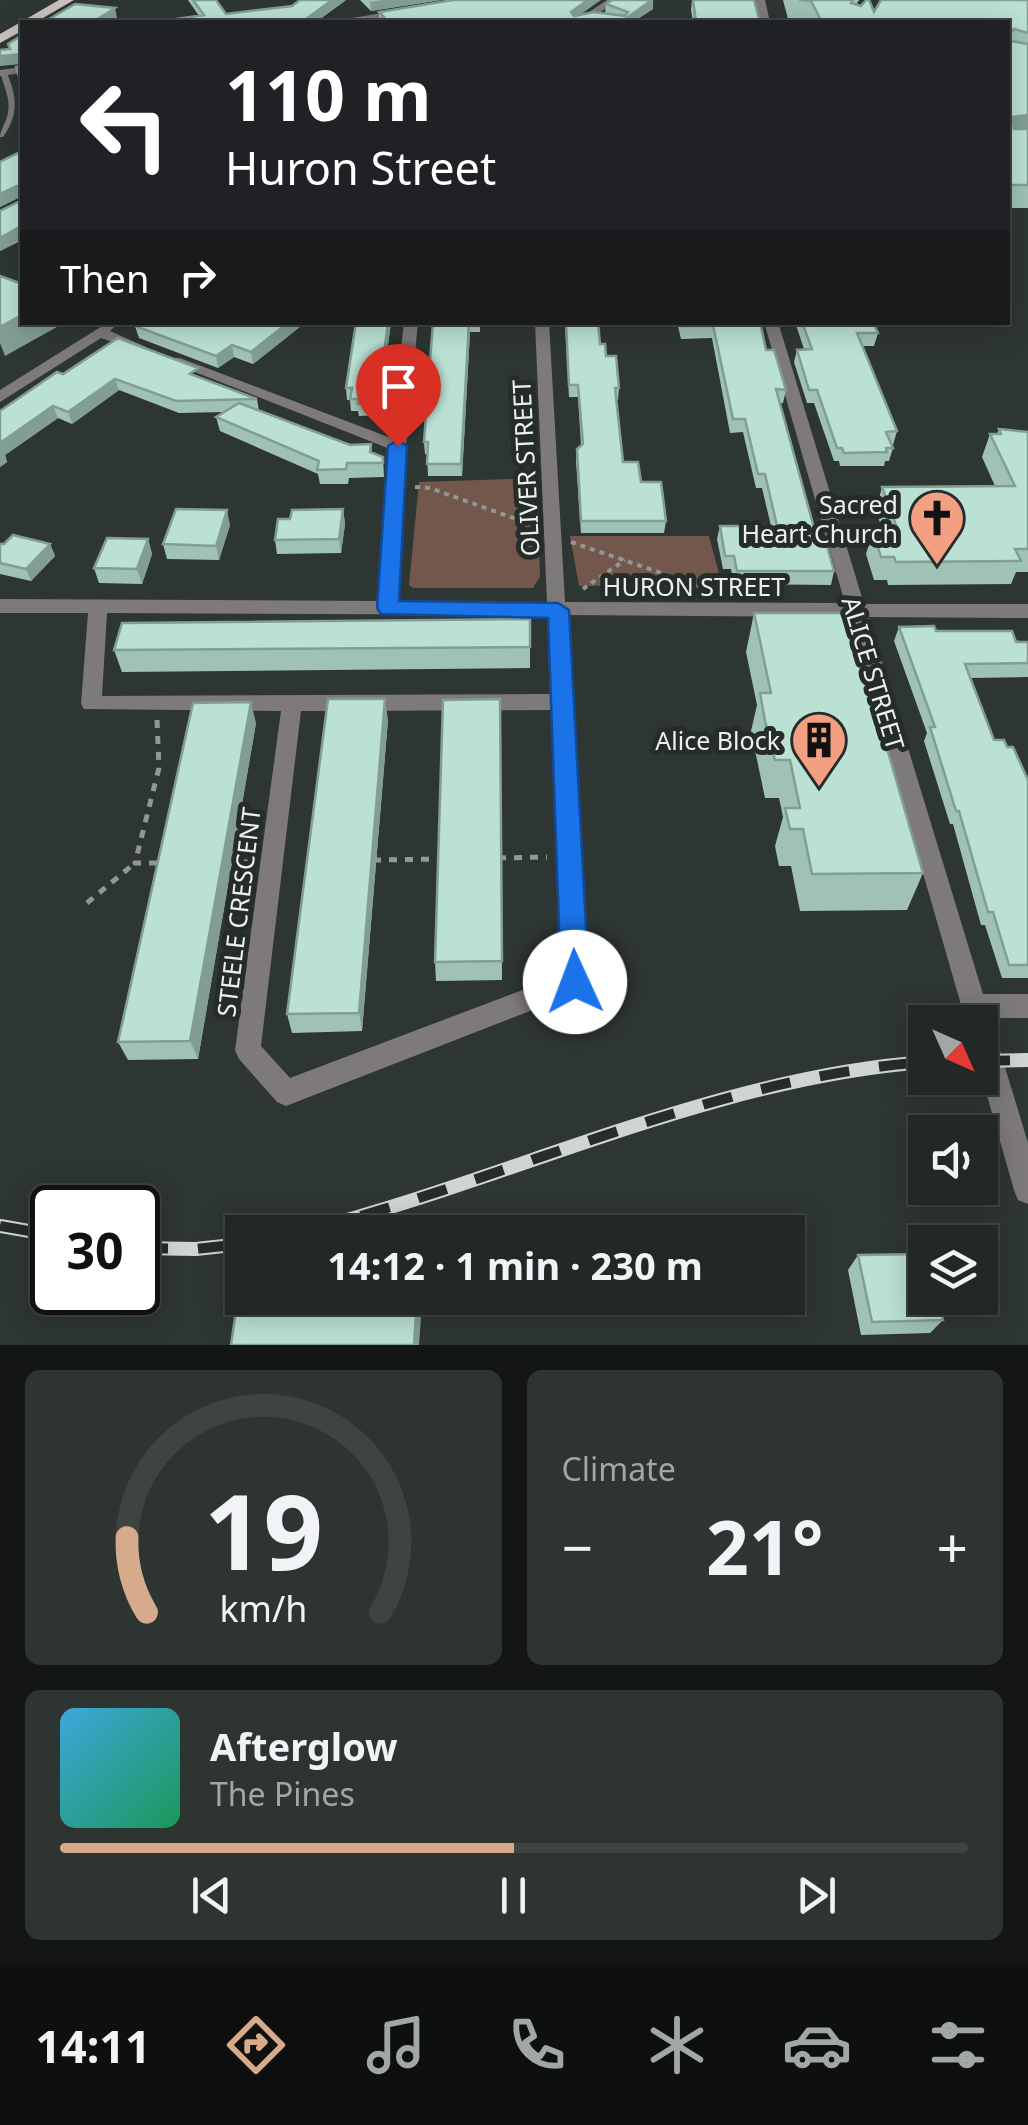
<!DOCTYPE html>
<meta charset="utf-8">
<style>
:root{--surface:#222826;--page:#2e3432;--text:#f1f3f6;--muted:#a2a6a7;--line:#3f4443;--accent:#d6ab8b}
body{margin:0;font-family:"Noto Sans",sans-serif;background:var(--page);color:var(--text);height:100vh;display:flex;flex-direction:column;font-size:38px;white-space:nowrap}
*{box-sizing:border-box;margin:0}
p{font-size:32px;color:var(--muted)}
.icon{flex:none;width:55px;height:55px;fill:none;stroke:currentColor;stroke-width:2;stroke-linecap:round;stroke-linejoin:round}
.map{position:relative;height:1345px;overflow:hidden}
.side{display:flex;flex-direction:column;gap:25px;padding:25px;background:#131615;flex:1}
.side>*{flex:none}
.guide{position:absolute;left:20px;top:20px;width:990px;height:305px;border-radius:0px;box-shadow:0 5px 25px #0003,0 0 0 2px var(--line);background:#202124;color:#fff;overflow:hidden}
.needle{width:65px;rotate:135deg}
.fabs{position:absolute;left:908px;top:1005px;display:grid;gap:20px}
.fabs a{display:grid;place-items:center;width:90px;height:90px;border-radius:0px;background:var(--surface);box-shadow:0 5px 25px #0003,0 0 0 2px var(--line);font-size:50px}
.speed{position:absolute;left:30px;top:1185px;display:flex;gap:20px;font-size:50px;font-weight:700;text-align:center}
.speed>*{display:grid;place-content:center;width:130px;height:130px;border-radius:50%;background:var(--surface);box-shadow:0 5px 25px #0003,0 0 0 2px var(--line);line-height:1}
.speed .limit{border:5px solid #111;border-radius:15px;background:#fff;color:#111}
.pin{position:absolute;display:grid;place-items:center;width:85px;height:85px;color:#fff;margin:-102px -42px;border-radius:50% 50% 50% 0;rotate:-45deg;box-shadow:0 0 10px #0007}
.pin .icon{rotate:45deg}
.me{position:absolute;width:110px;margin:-55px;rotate:358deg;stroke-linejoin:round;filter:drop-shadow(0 0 8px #0008)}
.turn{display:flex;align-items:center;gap:35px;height:210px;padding:0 40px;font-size:45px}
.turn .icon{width:130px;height:130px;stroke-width:2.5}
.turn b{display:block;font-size:70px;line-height:85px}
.then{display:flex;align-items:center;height:95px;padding:0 40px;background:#0003;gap:20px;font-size:38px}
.big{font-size:75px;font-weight:700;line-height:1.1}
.side .widget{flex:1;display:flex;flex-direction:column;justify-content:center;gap:15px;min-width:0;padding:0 35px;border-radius:15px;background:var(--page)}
.side .dial{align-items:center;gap:0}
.dial svg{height:260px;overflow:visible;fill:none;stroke:var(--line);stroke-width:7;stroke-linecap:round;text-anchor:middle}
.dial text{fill:var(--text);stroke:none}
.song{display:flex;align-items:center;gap:30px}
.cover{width:120px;height:120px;border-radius:15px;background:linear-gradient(135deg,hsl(200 70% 55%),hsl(150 70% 35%))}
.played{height:10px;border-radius:5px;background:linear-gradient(90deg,var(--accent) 50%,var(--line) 50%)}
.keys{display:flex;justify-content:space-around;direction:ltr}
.heat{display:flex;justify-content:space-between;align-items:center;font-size:55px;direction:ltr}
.side .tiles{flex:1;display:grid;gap:25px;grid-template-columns:1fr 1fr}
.widget:last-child{grid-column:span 2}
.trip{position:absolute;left:225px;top:1215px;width:580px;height:100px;border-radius:0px;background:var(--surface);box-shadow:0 5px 25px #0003,0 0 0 2px var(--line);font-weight:700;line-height:100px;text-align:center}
.menu{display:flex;height:160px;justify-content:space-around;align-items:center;background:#0e100f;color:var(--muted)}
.menu .icon{width:70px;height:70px}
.menu .active{color:var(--accent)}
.menu b{font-size:45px;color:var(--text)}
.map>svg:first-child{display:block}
</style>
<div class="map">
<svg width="1028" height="1345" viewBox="0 0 1028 1345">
<rect width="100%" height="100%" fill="#2e3633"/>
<path fill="#74574c" d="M537,478l3,99 -7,11h-120l-4,-3 10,-103z
M570,536h139l13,49 -143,1z"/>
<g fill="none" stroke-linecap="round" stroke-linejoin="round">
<path stroke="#919795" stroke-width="4" stroke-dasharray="5 5" stroke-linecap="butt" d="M415,487l15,1 100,36
M571,542l137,47
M583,589l42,-29"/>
<path stroke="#919795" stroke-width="5" stroke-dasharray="8 8" stroke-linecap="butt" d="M157,720l2,48 -24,95h27
M498,858l49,-1
M373,860l69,-1
M228,862h24
M87,903l48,-40"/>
<path fill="#7e7a79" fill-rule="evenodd" d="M0,71l7,2c10,24 12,42 -4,64h-3c1,-9 6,-14 8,-24 3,-14 -5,-28 -8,-42z"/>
<path fill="#7e7a79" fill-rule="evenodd" d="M607,0h12l-34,22h-11z
M755,0h10l5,22h-10z
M406,9l3,5 -58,8h-23z
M22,67v6l-22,3v-6z
M404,322h14l-12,124 -8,155 149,1 -12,-280h14l16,280 280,1 -81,-281h14l86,282h164v14l-160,-1 115,377h45v24h-38l38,125v61l-10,-4 -4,-10 -34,-119v-49h-14l-117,-405 -283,-2 21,367 -3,8 -298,116 -9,-4 -38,-43 -4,-9 46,-339 -197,-2 -3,-5 7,-91h-88v-14l379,2 11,-152 -223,-88 3,-3h10l211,80zM107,613l440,2 3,79 -448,2zM551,710l11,265 -272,103 -29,-32 40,-335z
M107,323l7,4 -4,4 36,16 -7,4 -38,-13 -101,64v-12z"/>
<path fill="#c8c0bd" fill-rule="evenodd" d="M59,0h15l-38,22h-14v9l-22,12v-9z"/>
<g stroke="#cfd5d3" stroke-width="14">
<path id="rail" d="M980,1061l48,-1
M0,1226l52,9
M303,1232c207,-53 409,-154 622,-170
M138,1248l58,1 46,-5"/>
</g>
<use href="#rail" stroke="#252c29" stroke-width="10" stroke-dasharray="30" stroke-linecap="butt"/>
</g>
<path fill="#a0c2b5" d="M188,0h28l10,14 66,-8 8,-6h46l-30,22h-161l44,-6z
M360,0h81l-70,11z
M653,0v9l-20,13 -254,-3v-7l200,3 26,-2 1,-9z
M692,0h62l6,22h-67l-2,-12z
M783,0h76l-3,5 18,7 154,-12v208h-20v-186h-200l-1,-1 -19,-2z
M22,151v89l-22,11 20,-50v-4l-20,10v-45z
M306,322l-53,42 -19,-7 -16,11 -79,-30 -4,-12z
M356,322h35l-12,93 -20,1 -1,-5h-7l-1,-11h-3l-1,-12z
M433,322h47v10h-10l-8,144h-34l-1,-22h-2l-1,-12z
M565,322h33l2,22 19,44 -1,12h-2l7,62 18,20 25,39 -2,12h-83l-5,-72 1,-12 4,-4 -3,-48h-9z
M677,322h83l6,28 20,40 -3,13h-3l39,143 15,25 -3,14 -97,-1 -3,-15h-8l-6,-30 3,-13h51l-9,-38h-6l-13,-56 -13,1 -18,-95 -31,1z
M795,322h78l5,11 -4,13h-12l35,85 -4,14h-1l1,3 -4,13h-4l-1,5h-44l-1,-5h-5l-20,-58h-7l-13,-41 3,-12 7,-1z
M63,374l137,4 57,21 2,12 91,34 21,-1 1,9 11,4 1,20 -35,1 -1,6h-28l-2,-10 -98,-43 -4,-14 8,-5 -45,1 -60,-23 -47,34 -14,-6 -53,37 2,7 -7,5v-56z
M999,429l29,3v140h-12l-5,12 -123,1 -1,-5h-13l-8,-26 7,-23h9v-2l-6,-19 6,-23 113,-1 -13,-29 8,-23h7z
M343,509l2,15 -4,29 -64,1 -2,-14 15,-21z
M230,525l-11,35 -52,-1 -4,-15z
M148,539l4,15 -10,30 -43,-1 -5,-15z
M0,544h50l5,12 -24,25 -31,-7z
M754,613l169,260 -16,37 -107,1 -9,-45h-12l-4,-20 8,-29 -4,-19h-14l-14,-67 6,-26 -11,-53z
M530,619v49l-408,4 -8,-22z
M899,627l129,15v35l-58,1 24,62 13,7 21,33v198h-26l-17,-53h-4l-28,-101h-3l-26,-83 3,-8 -33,-92z
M500,699l2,281 -66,1 -1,-19z
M388,720l-26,311 -70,2 -5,-19z
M256,723l-58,336 -70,1 -10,-18z
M858,1255l136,42 -14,14 -39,1 2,8 -13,13 -69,2 -13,-65z"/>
<path fill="#829e94" d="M332,0h14l-30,22h-14z
M383,0h58l-70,11 -1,-9z
M588,0h13l-31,22 1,-10z
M653,0v9l-20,13h-12z
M115,8l2,10 -7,4h-17z
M22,54v10l-22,2v-10z
M1028,115v21l-20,2 4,-21z
M17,186l3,11 -20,10v-13z
M18,228l3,11 -21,12v-13z
M22,315v7l42,1 -59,33 -5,-13v-16z
M289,322h17l-53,42 -2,-12z
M388,322h3l-12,93 -1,-12z
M469,322l1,10 -8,144 -1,-12z
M232,345l2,12 -16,11 -2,-12z
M115,379l4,11 -47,34 -4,-12z
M53,406l5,12 -53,37 2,7 -7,5v-24z
M343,509l2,15 -4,29 -2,-14z
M227,510l3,15 -11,35 -3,-14z
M148,539l4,15 -10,30 -5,-15z
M50,544l5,12 -24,25 -5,-12z
M385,699l3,21 -26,311 -3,-18z
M251,702l5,21 -58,336 -8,-18z
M417,1299l4,18 -2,28h-5z"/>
<path fill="#bae1d3" stroke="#829e94" stroke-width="2.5" d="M193,0h23l10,14 66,-8 8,-6h32l-30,22h-147l49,-7z
M453,0h135l-17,12 3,4 19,-4 32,4 3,-4 -22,-8 6,-4h40l-31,22h-248l11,-5 -5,-5z
M693,0h61l6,22h-64z
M799,0h54l-2,3 10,3 5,-6h3l5,12 7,-12h147v33l-14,-4 -4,4 1,8 17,3v71l-16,2 2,12h14v56h-20v-163h-186l-11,-21z
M75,4l40,4 -22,14h-49z
M22,35v44h-2l-4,-12 6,-1v-12l-22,2v-6l10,-1 -2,-5z
M22,151v79l-4,-2 -18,10v-27l20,-10 2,-12 -5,-3 -17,8v-32z
M0,276l22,8v31l-22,12z
M141,322h148l-38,30 -19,-7 -16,11 -81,-30z
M356,322h32l-10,81 -20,1 1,-5h-9l2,-11h-6z
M433,322h36l-8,142h-34l1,-22h-4z
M566,322h32l2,22h5l1,12h10l3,32h-4l8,74h15l3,20h20l5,39h-85l-4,-72 6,-5 -5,-59h-9z
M682,322h78l6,28h8l12,40 -10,-1 43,157h8l7,25h-97l-3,-15h-9l-5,-30h57l-12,-52h-7l-13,-55h-12l-20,-94 -30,1z
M802,322h71l5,11h-21l40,98 -11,1 7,16h-7l1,4 -43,1 -2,-5h-5l-20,-58h-8l-12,-40 15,-1z
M118,338l80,30 -8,6 67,25 -81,2 -61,-22 -47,33 -15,-6 -53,37v-32l57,-39 6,2z
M239,403l111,42 21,-1 -1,8 13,5v6h-36l-1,6 -29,1 2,-9 -103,-44z
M999,429l29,3v117h-13l6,12 -125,1 -2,-5h-13l-8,-26h12l-2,-6h13l-14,-38 133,-1 -25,-52h11z
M176,509l51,1 -11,36 -53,-2z
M343,509l-4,30 -64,1 3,-21h12l2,-9z
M13,535l37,9 -24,25 -26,-6v-19h4z
M107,538l41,1 -11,30 -43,-1z
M754,613h94l75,260 -111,1 -9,-45h-13l-5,-21h15l-10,-48h-15l-10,-39 -5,-28h11z
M530,619v28l-416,3 8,-27z
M934,626l2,5h76l4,11h12v21l-63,1 29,76h10l3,7h6l15,33v185h-19l-16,-53h-5l-29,-101h-3l-26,-84h5l-36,-100z
M328,699h57l-26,314 -72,1z
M500,699l2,262 -67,1 8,-262z
M251,702l-61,339 -72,1 75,-339z
M980,1253h2l12,44 -57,2 6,21 -71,2 -14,-67 67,-1v44h55z
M242,1270v28l175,1 -3,46h-183z"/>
<path fill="#1a73e8" stroke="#114b97" stroke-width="2.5" d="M398,440l9,6 -8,155 159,2 11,7 20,372 -4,9 -10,4 -10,-4 -4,-9 -13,-364 -167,-4 -4,-6 11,-162z"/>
<defs>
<g id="church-pin" transform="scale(2.875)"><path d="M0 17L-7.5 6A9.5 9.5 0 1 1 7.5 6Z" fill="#f2a081" stroke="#252c29"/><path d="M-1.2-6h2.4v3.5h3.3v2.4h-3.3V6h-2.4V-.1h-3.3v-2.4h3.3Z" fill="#111"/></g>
<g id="building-pin" transform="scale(2.875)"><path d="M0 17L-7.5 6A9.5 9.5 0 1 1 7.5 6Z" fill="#f2a081" stroke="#252c29"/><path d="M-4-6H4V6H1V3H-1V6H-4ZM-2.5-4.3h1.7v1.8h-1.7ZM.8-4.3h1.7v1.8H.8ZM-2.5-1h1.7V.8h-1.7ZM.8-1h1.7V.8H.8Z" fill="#111"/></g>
</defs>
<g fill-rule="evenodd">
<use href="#church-pin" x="937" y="518"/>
<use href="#building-pin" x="819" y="740"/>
</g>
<g text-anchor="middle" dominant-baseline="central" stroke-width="10" stroke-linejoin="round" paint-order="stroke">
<g font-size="25" fill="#ecf1ef" stroke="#252c29">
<text transform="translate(525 468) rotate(-93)">OLIVER STREET</text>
<text x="694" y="586">HURON STREET</text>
<text transform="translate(874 673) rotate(73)">ALICE STREET</text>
<text transform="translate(238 912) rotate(-83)">STEELE CRESCENT</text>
</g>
<g font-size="25" fill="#ecf1ef" stroke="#252c29" text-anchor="end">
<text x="898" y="504">Sacred<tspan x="898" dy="29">Heart Church</tspan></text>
<text x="780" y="740">Alice Block</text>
</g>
</g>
</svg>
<div class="fabs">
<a><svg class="needle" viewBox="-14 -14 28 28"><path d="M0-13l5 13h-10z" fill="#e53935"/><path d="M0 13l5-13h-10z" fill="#a2a6a7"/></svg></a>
<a><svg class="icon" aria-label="sound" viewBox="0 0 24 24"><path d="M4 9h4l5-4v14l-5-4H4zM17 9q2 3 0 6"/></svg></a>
<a><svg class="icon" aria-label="layers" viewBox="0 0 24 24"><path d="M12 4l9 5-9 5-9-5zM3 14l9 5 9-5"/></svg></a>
</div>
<div class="speed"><div class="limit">30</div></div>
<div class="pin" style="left:398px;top:446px;background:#d93025"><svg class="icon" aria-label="arrive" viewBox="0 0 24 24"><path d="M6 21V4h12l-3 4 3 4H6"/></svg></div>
<svg class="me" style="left:575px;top:982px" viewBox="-20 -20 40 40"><circle r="19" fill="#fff"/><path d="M0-13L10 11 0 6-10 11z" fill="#1a73e8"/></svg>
<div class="trip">14:12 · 1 min · 230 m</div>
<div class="guide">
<div class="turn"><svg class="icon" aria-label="left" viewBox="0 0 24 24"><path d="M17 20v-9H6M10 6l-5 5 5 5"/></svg><div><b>110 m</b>Huron Street</div></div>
<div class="then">Then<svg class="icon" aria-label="right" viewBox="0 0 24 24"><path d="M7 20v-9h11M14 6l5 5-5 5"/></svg></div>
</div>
</div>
<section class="side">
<div class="tiles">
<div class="widget dial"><svg viewBox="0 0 100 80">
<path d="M14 69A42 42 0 1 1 86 69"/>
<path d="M14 69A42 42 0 0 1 8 46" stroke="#d6ab8b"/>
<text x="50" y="56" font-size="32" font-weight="700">19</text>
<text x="50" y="72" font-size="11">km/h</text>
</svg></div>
<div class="widget"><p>Climate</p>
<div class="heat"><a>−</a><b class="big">21°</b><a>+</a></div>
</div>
<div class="widget">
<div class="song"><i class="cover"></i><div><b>Afterglow</b><p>The Pines</p></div></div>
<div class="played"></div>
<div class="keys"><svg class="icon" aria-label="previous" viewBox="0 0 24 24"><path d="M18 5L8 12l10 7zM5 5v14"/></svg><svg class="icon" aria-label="pause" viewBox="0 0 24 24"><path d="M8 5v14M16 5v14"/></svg><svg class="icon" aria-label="next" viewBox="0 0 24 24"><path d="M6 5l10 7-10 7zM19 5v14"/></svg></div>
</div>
</div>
</section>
<nav class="menu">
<b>14:11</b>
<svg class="icon active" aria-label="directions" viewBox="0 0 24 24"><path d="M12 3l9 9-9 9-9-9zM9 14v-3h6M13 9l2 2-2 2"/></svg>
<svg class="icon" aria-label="music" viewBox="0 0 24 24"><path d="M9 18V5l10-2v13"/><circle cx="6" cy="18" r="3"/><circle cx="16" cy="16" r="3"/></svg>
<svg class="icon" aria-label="phone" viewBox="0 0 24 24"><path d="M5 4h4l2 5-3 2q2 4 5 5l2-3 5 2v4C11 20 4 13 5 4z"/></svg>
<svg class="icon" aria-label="climate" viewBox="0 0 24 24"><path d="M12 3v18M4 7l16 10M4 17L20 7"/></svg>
<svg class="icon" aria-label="car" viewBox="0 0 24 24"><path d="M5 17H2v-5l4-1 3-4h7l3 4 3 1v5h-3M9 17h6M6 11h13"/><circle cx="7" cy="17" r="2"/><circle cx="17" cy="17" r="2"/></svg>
<svg class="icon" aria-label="filters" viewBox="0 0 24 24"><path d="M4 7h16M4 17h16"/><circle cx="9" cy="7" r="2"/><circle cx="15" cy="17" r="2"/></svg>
</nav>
